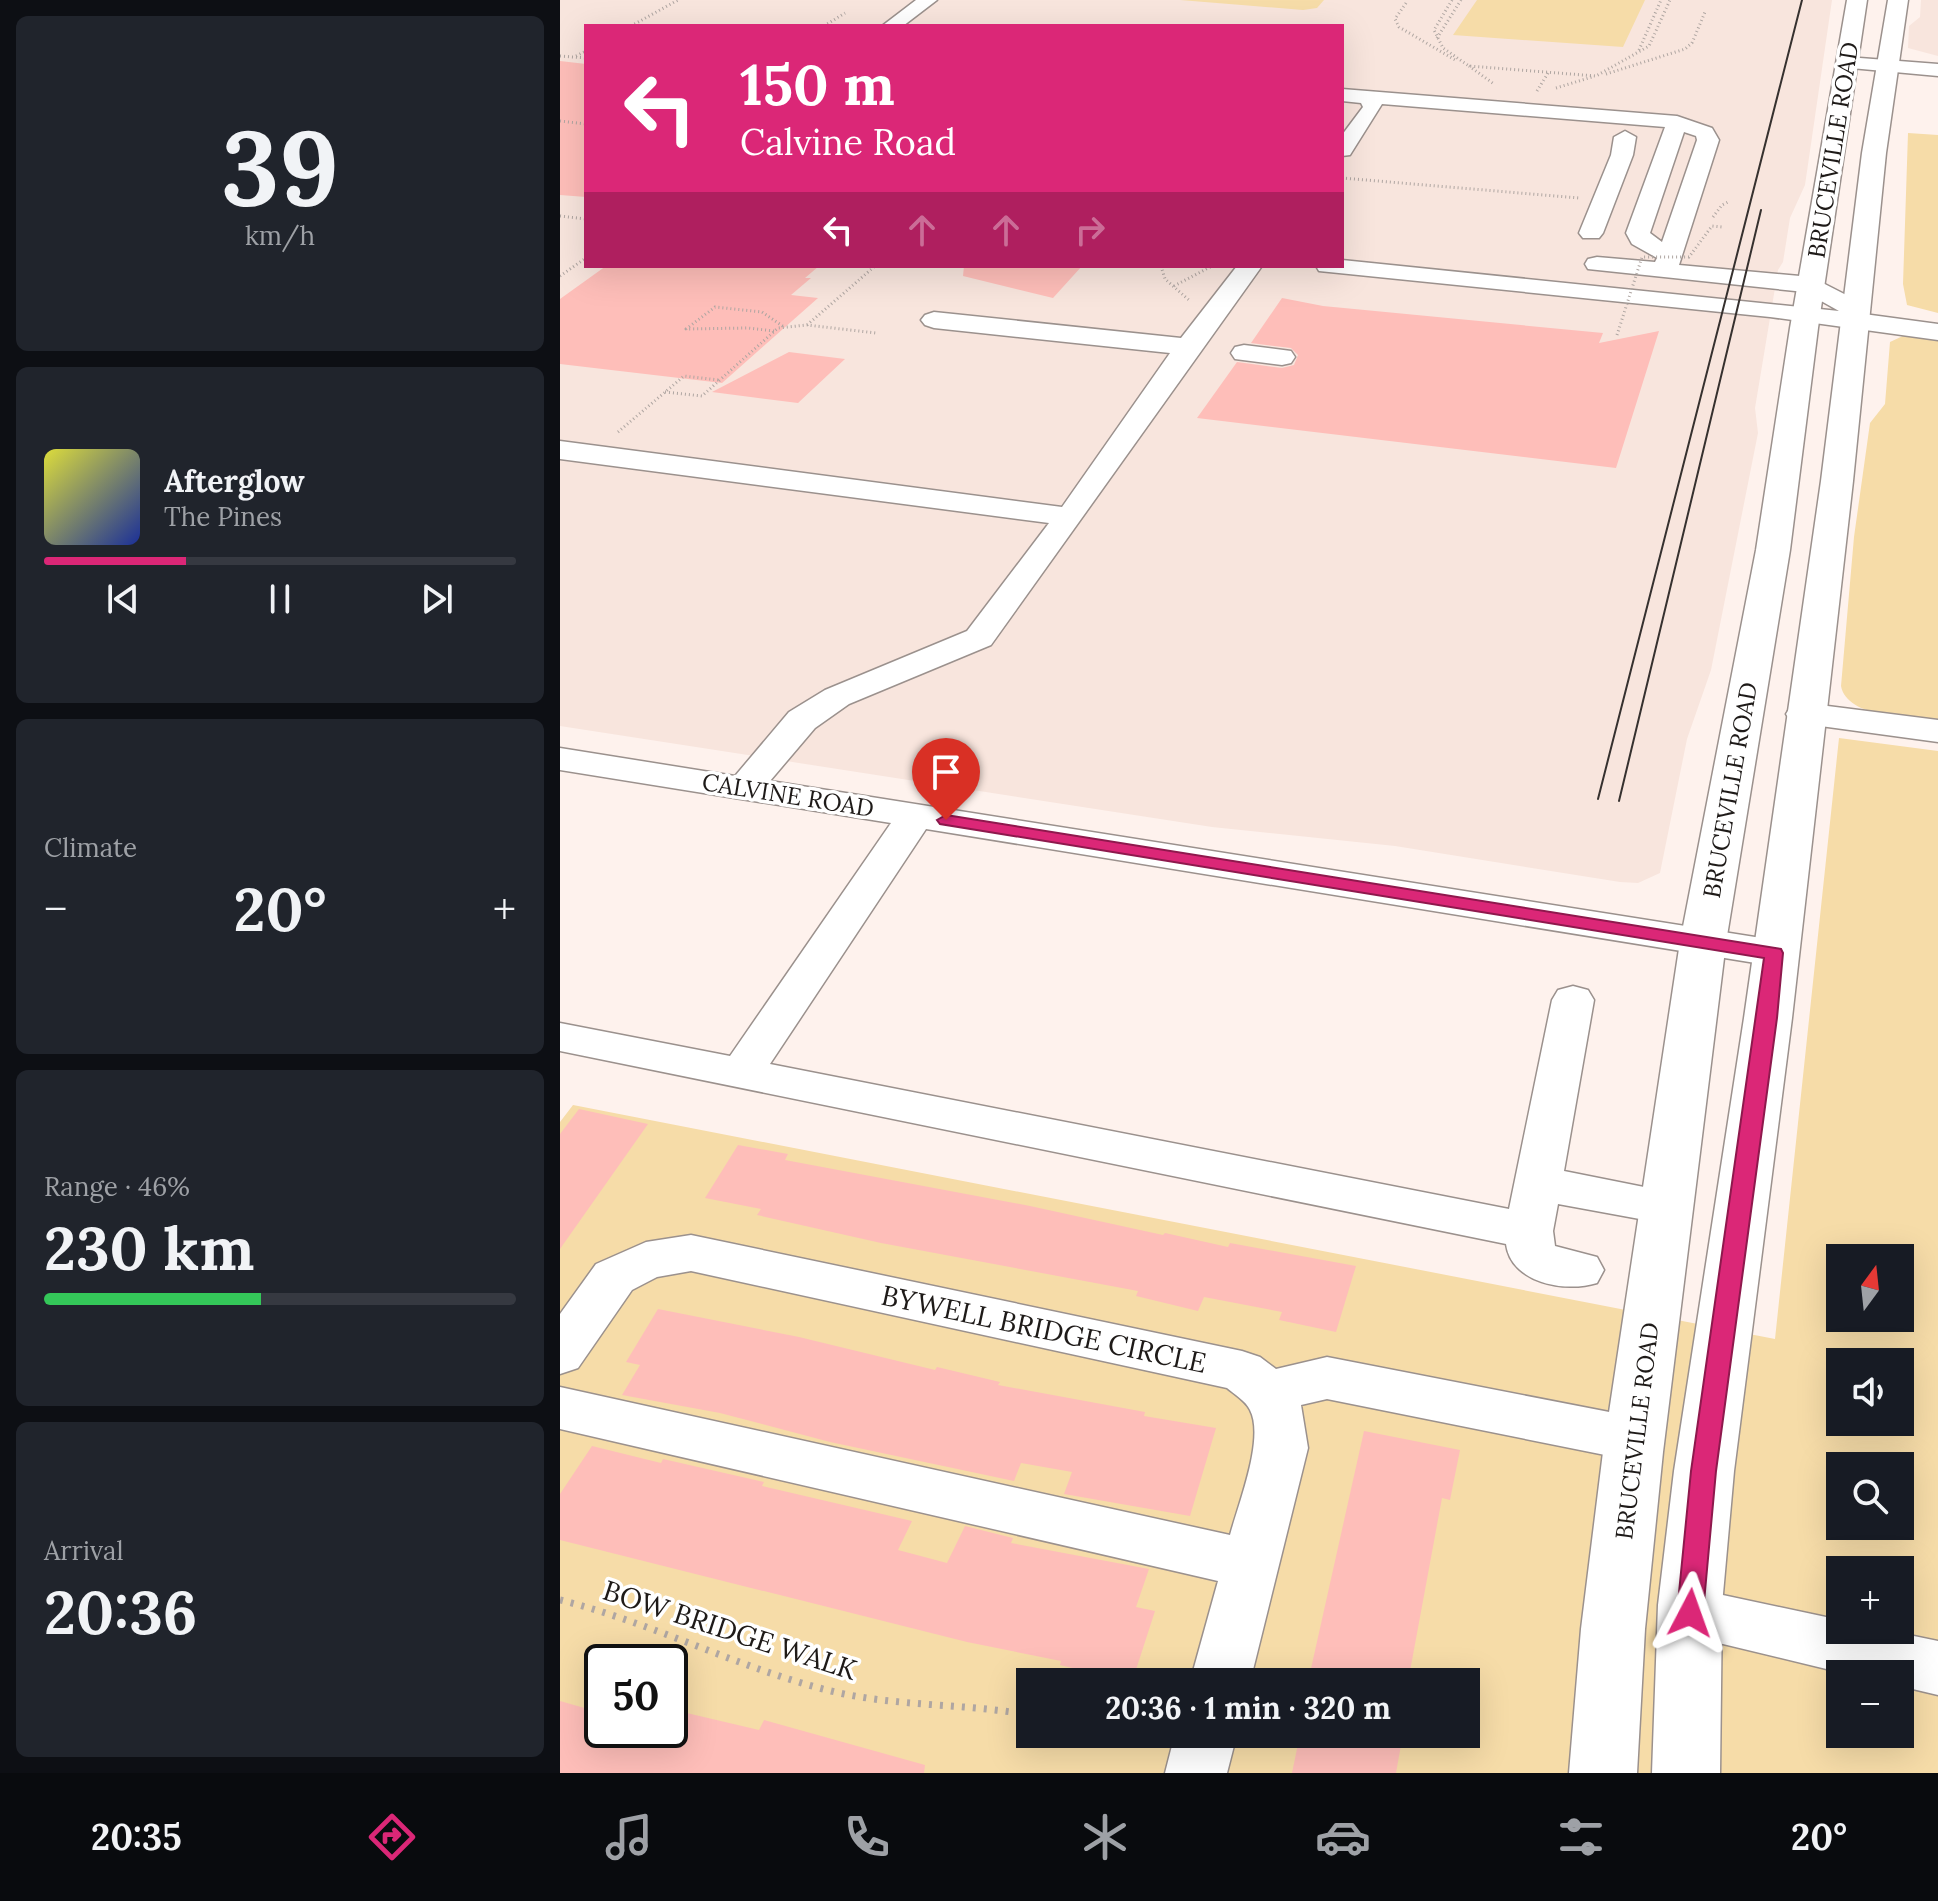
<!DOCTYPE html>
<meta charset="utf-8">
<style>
:root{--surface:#171b24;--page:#20242c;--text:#f1f3f6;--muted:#9ea1a6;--line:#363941;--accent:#db2777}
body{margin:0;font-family:Lora,serif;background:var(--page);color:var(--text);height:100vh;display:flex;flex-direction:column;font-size:30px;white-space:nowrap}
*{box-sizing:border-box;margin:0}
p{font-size:26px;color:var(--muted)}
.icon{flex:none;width:44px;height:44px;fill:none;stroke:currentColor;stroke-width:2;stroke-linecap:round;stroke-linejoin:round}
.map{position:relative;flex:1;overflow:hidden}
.panel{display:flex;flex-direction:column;gap:16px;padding:16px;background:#0d0f14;width:560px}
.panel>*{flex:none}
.guide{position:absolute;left:24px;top:24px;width:760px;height:244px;border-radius:0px;box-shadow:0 8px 32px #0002;background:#db2777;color:#fff;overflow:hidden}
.needle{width:52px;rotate:15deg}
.buttons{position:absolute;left:1266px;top:1244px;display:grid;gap:16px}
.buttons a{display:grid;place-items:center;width:88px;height:88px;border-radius:0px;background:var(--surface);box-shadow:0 8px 32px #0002;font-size:40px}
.speed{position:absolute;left:24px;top:1644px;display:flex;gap:16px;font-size:40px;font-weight:700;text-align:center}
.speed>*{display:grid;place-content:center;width:104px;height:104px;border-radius:50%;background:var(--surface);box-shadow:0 8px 32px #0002;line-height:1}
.speed .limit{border:4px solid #111;border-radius:12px;background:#fff;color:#111}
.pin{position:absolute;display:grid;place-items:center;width:68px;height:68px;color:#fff;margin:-82px -34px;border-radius:50% 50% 50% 0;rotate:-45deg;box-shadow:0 0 8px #0007}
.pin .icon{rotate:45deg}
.me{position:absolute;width:88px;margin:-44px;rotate:4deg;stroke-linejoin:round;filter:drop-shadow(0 0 6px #0008)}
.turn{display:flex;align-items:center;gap:28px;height:168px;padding:0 24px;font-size:36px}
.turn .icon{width:104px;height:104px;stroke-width:2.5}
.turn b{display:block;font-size:56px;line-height:68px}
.lanes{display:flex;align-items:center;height:76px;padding:0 24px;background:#0003;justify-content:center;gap:40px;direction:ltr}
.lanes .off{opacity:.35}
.big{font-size:60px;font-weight:700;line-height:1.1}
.panel .widget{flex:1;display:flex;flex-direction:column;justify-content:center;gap:12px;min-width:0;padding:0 28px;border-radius:12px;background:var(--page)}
.panel .dial{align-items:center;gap:0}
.dial b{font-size:104px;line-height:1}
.song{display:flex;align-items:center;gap:24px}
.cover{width:96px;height:96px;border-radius:12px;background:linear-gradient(135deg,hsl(60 70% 55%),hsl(230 70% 35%))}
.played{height:8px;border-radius:4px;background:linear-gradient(90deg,var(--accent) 30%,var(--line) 30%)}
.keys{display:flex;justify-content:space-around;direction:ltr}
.heat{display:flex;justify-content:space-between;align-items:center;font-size:44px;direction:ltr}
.charge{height:12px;border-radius:6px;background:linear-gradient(90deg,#34c759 46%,var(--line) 0)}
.trip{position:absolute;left:456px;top:1668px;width:464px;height:80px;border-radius:0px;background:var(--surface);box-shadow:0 8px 32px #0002;font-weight:700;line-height:80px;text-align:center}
.menu{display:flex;height:128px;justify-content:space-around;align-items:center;background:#090b0e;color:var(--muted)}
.menu .icon{width:56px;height:56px}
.menu .on{color:var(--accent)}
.menu b{font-size:36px;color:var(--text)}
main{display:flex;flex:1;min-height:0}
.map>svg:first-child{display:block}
</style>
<main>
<section class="panel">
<div class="widget dial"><b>39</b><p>km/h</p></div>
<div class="widget">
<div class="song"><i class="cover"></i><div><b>Afterglow</b><p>The Pines</p></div></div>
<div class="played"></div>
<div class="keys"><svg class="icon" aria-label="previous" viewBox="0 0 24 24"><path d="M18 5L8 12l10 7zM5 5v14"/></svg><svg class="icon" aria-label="pause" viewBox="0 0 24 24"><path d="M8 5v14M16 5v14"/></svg><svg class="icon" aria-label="next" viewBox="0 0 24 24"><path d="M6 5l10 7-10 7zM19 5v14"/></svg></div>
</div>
<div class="widget"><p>Climate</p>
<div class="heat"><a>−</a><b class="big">20°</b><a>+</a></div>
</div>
<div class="widget"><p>Range · 46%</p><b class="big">230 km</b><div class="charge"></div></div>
<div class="widget"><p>Arrival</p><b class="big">20:36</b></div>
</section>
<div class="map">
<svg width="1378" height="1773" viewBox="0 0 1378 1773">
<rect width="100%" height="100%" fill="#fef2ed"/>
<path fill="#f8e5dd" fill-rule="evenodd" d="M0,0h1272l-27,185 -15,33 -7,44 -5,8 -23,138 3,25 -47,237 -24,69 -27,134 -22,10 -18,-1 -225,-36 -183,-19 -652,-101zM26,26h756v240h-756z
M1361,0h17v56l-30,-8 1,-22 11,-9z"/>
<path fill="#f6dca8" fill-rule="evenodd" d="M620,0h144l-7,8 -14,2z
M917,0h168l-22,47 -170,-12z
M1348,133l30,2v178l-31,-8 -4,-21z
M1345,335l33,2v384c-27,-3 -91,-3 -97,-35l13,-149 16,-114 15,-19 5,-62z
M1279,738l99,13v1022h-1378v-651l13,-17 1202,234zM1280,1258h60v60h-60zM1280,1362h60v60h-60zM1280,1466h60v60h-60zM1280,1570h60v60h-60zM42,1662h68v68h-68zM1280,1674h60v60h-60zM470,1682h436v52h-436z"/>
<path fill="#febeb9" d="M0,61l26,3v133l-26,-2z
M46,266h213l-14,12h6l-20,17 27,3 -96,85 -162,-19v-65z
M404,266h118l-29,32 -90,-22z
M722,298l41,8 280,27 -4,10 60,-12 -43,137 -419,-50 40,-56 45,6 12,-3 4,-10 -7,-7 -40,-5z
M229,352l56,7 -47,44 -86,-11z
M19,1109l69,15 -88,125v-115z
M178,1145l50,9 -3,6 245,46 133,29 2,-2 63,14 2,-4 126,23 -20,66 -57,-12 3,-8 -78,-15 -6,14 -62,-15 2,-5 -257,-48 -124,-28 4,-6 -56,-11z
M98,1309l141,28 136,33 2,-3 63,15 -2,3 147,27 -1,4 72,12 -26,88 -126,-22 8,-22 -51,-9 -7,18 -184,-39 -110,-29 -98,-18 18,-30 -14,-3z
M804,1431l96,19 -10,50 -8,-2 -34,184h-100z
M32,1446l69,17 2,-4 101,23 -2,4 150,35 -14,29 49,13 18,-37 48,12 -2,5 138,26 -13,38 19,4 -23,71 -72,-17 1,-4 -94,-19 -407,-102v-46z
M0,1701l42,12v17h68l4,-20 85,20 5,-10 161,45 -1,8h-364z
M740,1734h103l-7,39h-104z"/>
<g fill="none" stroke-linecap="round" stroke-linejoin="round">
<g stroke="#9b918d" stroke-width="3">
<path id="minor" d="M356,0h21l-34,26h-21z
M1287,57l91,7v12l-98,-9 -3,-4 3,-4z
M782,89l335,27 35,12 7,12 -40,125 132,12 45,23 4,5 -11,7 89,12v16l-168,-23 -451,-46 -3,-5h26v-6l497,51 -34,-19 -217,-23 -3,-5 3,-5 9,-2 58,5 2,-4 -25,-14 -6,-11 39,-106 -283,-23 -32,51 -8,1v-21l21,-28 -2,-4 -19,-2zM1124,132l12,4 1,4 -35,102 -12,-9z
M1065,131l11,6 -3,18 -30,78 -4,5h-16l-4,-5 32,-78 3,-18z
M677,266h25l-271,379 -142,59 -34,24 -45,53 1004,159 15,4 6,9 -6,9 -15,4 -848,-137 -156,235 739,145 43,-209 6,-10 15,-4 15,4 6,10 -30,171 120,24 7,12 -7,12 -17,5 -109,-20 -5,27 2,15 42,11 7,13 -7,13c-32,10 -86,0 -91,-39l-946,-193v-28l170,33 161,-233 -331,-53v-22l175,28 54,-64 36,-22 142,-59 82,-108 -489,-64v-18l502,66 108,-154 -236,-25 -9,-3 -4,-5 4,-5 9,-3 247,26z
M684,345l47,6 4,6 -4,6 -9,2 -47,-6 -4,-6 4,-6z
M1244,703l134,17v22l-147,-20 -5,-8 5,-8z
M131,1235l551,116 18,6 16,12 51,-12 308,60 19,7 8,15 -8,15 -19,7 -308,-62 -26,6 7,43 -58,234h-60l28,-101 -658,-152v-42l670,148c8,-30 35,-97 20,-125 -4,-9 -16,-16 -23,-22l-536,-117 -34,6 -25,13 -54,78 -18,6v-60l36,-50 50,-22z
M1130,1588l150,32v10h45l53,11v54l-38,-9v-12h-53l-178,-43 -8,-18 8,-18z
M615,1734h62l-10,39h-62z"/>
</g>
<g stroke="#9b918d" stroke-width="3">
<path id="major" d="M1287,0h20l-49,328 -28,222 -64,392 -63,510 -18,177 -8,144h-68l12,-144 22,-177 77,-510 76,-392 34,-222z
M1328,0h20l-22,153 -33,328 -61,537 -58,453 -12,134 -2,168h-68l6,-168 16,-134 70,-453 77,-537 41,-328z"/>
</g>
<path stroke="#afa6a2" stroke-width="3" stroke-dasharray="1 3" stroke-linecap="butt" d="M892,0l-18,30 9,18 26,18 127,10 53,-30 21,-46
M846,3l-11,16 4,8 58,34
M71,26l47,-26
M264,26l21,-13
M877,38l24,-38
M1079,50l22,-50
M0,56l26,2
M16,56l10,-5
M909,66l25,18
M1046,74l79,-25 7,-6 13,-31
M996,88l36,-11
M977,91l11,-18
M0,121l26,3
M782,178l237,20
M0,216l26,3
M1153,217l9,-12 8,-4
M601,266l4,13 25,22
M0,276l26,-18
M614,286l38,-20
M247,325l68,-59
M214,331l-26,-3 -62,1 29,-22 47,5 22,15
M105,392l37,4 76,-68 29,-3 69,8
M58,432l66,-56 35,4"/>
<path stroke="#afa6a2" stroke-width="7" stroke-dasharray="3 8" stroke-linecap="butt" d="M0,1600c93,23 178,68 271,91 65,16 133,12 199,24
M554,1734l31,7"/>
<use href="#minor" fill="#fff" fill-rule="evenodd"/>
<use href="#major" fill="#fff" fill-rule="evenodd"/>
<path stroke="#36312f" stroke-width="2" d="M1038,799l204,-799
M1059,801l142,-591"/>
<path stroke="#afa6a2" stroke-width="3" stroke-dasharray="1 3" stroke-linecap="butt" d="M1057,335l25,-78h47l23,-31 10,1"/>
</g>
<path fill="#db2777" stroke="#8e194d" stroke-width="2" d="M386,815l835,134 2,4 -6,65 -61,453 -13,142 -4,9 -9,3 -9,-3 -4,-9 14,-142 73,-513 -824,-134 -3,-4z"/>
<g text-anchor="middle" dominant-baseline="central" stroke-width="7" stroke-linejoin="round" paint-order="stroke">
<g font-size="24" fill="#1e1a18" stroke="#fff">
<text transform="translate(1273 150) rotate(-81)">BRUCEVILLE ROAD</text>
<text transform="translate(1170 790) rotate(-80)">BRUCEVILLE ROAD</text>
<text transform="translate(228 795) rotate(9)">CALVINE ROAD</text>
<text transform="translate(1077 1431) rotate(-83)">BRUCEVILLE ROAD</text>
</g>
<g font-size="28" fill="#1e1a18" stroke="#fff">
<text transform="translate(484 1329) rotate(12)">BYWELL BRIDGE CIRCLE</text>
<text transform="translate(170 1630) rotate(18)">BOW BRIDGE WALK</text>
</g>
</g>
</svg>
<div class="buttons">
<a><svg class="needle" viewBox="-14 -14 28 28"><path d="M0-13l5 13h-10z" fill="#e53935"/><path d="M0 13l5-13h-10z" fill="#9ea1a6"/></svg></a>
<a><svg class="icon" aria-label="sound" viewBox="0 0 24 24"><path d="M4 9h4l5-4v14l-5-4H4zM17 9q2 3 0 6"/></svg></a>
<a><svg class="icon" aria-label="search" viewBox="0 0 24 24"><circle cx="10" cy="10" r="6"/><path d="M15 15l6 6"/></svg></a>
<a>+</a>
<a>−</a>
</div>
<div class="speed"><div class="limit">50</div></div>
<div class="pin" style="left:386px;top:820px;background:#d93025"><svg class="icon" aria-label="arrive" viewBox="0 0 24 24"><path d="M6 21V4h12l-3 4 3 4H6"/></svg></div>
<svg class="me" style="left:1130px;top:1613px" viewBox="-20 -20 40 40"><path d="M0-17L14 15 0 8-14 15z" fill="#db2777" stroke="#fff" stroke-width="4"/></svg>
<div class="trip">20:36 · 1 min · 320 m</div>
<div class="guide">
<div class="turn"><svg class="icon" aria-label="left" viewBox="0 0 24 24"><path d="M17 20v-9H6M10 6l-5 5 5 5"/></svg><div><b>150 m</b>Calvine Road</div></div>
<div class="lanes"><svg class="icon" aria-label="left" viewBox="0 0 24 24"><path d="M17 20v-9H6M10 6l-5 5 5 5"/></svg><svg class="icon off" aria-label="ahead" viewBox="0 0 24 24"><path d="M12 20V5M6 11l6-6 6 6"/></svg><svg class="icon off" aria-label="ahead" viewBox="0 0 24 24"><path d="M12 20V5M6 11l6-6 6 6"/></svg><svg class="icon off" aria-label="right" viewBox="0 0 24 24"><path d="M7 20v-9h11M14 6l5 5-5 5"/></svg></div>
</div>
</div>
</main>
<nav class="menu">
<b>20:35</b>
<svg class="icon on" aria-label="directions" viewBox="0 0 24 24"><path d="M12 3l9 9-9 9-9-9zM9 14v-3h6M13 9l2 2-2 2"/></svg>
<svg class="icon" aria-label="music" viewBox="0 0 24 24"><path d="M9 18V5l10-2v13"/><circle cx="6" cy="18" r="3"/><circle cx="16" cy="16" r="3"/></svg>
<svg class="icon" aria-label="phone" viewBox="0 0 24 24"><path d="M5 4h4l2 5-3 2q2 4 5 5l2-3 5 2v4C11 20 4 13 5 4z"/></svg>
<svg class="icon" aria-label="climate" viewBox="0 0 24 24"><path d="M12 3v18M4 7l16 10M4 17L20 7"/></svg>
<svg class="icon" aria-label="car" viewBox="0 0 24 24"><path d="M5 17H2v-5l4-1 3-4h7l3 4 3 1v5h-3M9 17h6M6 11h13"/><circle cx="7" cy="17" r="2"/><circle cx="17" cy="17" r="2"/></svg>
<svg class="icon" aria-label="filters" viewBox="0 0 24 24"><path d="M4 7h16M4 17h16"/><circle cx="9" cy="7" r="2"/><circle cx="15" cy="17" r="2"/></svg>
<b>20°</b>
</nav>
